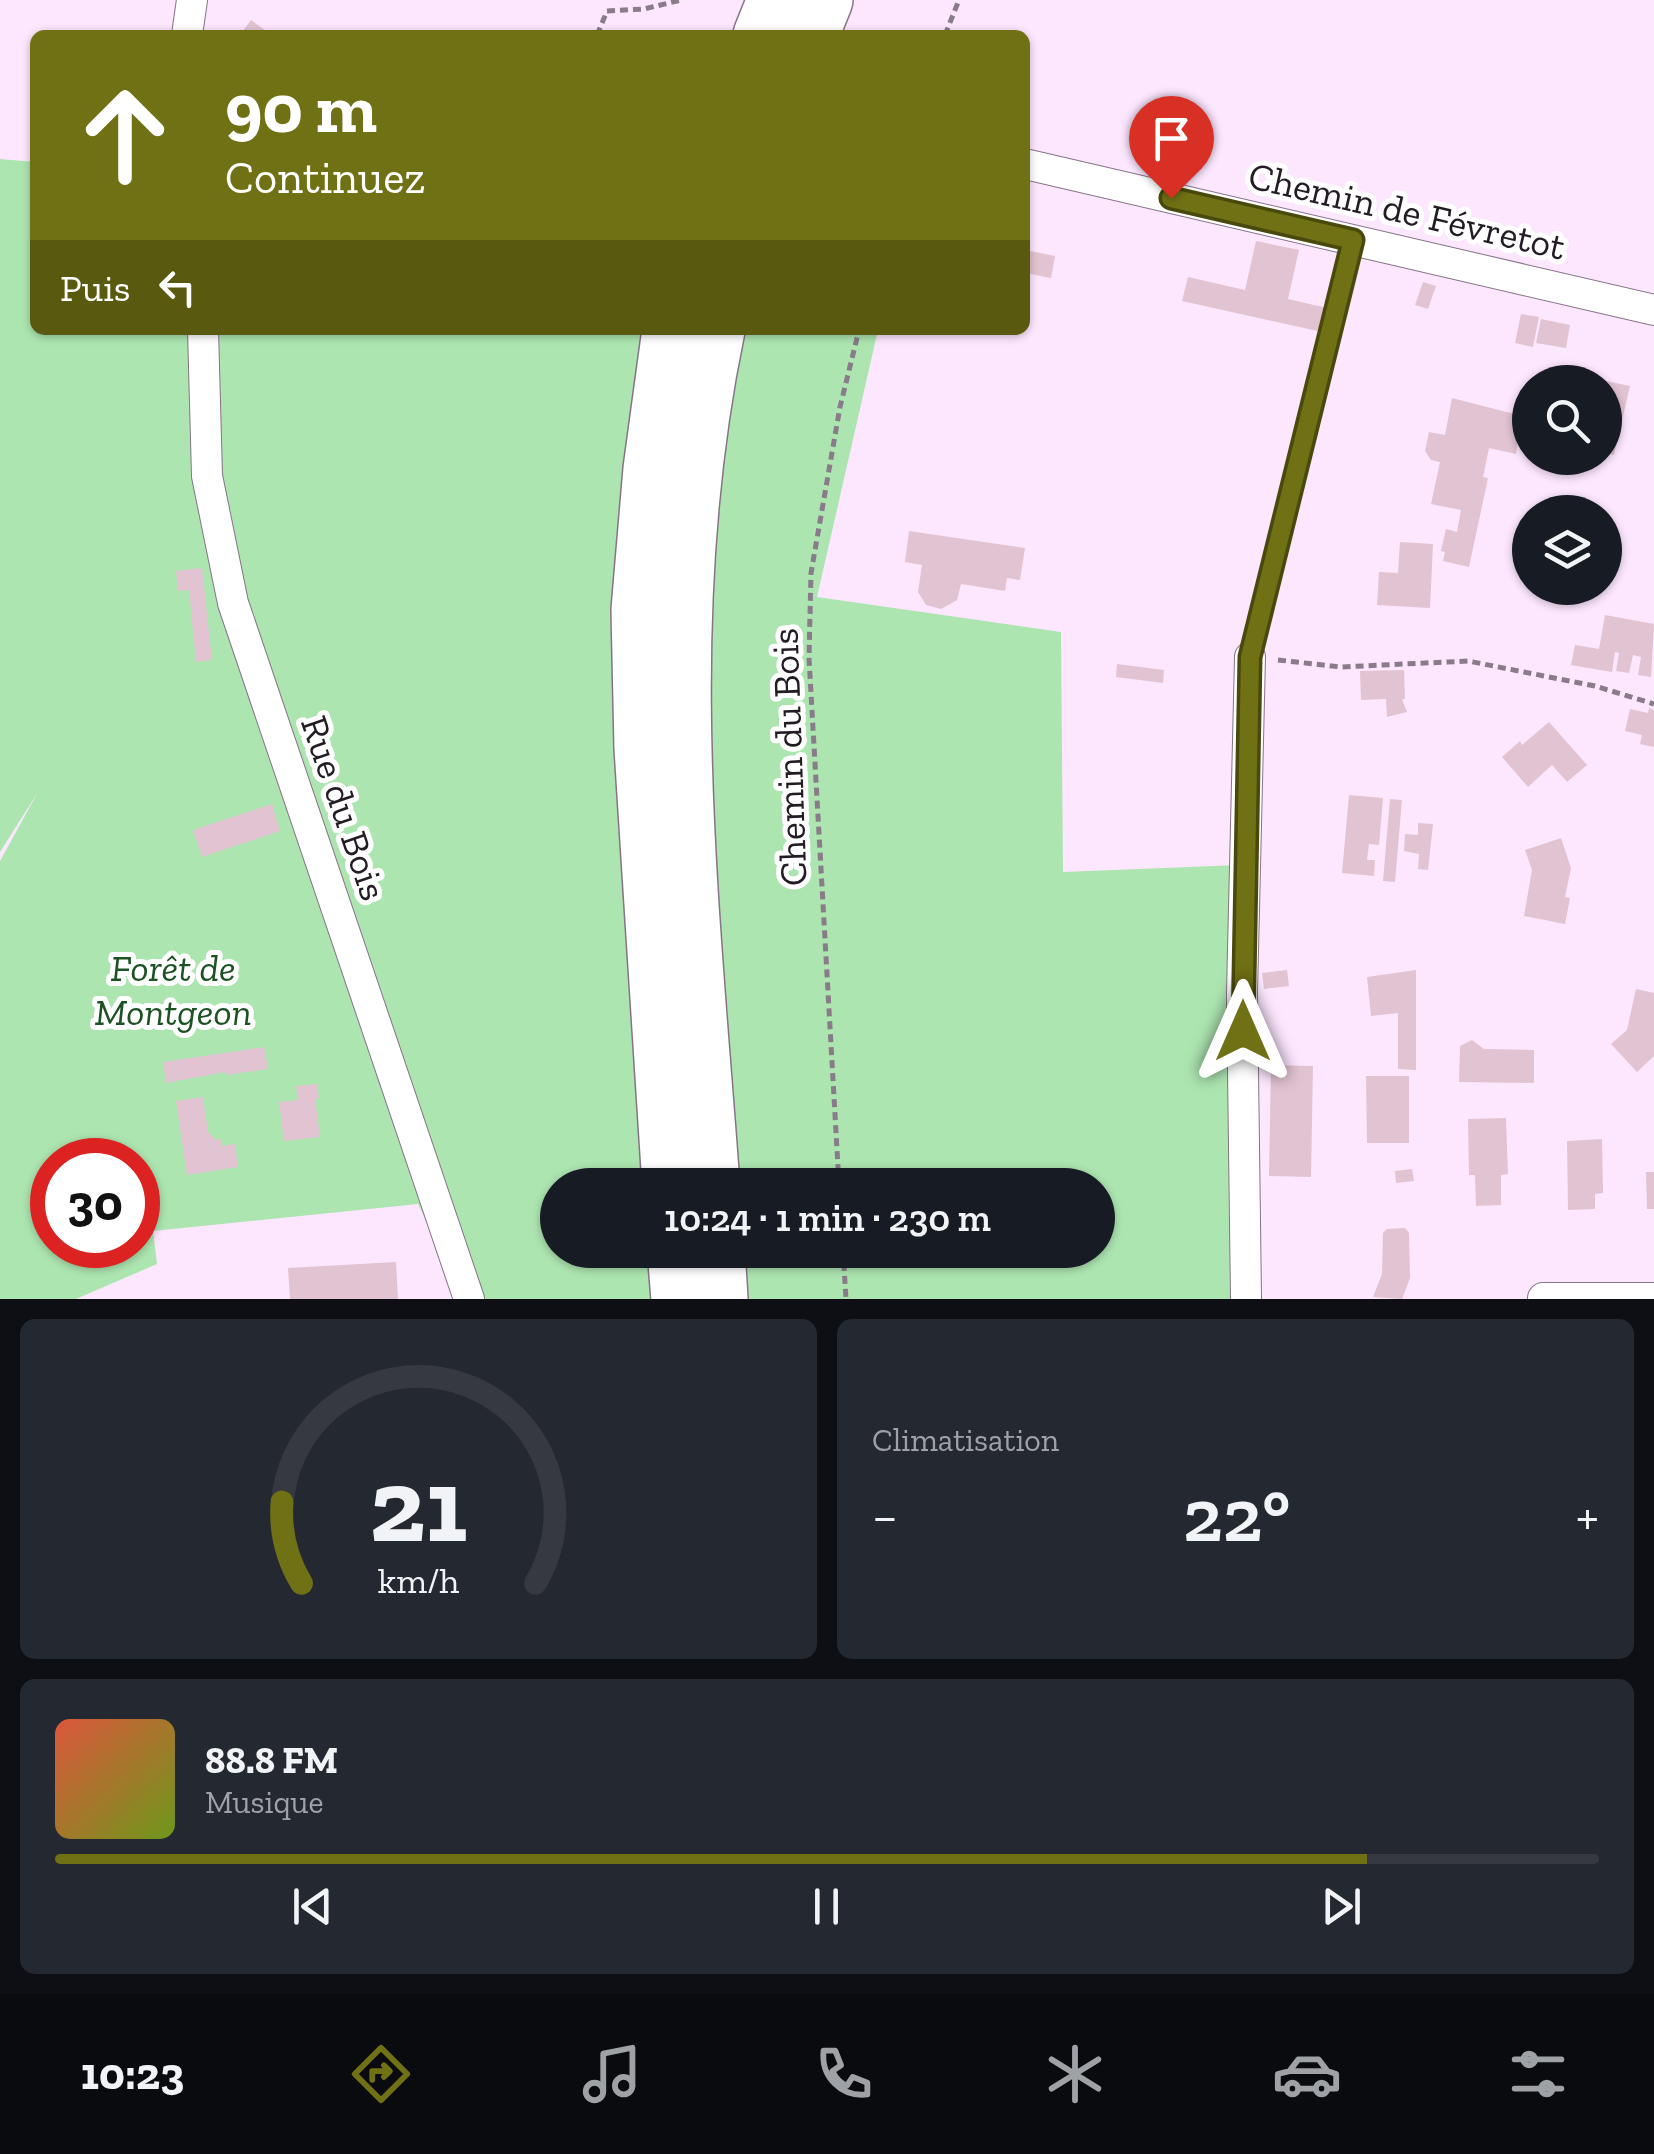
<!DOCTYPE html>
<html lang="fr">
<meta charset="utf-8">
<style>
:root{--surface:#171b24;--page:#242831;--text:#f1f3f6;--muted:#9ea1a6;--line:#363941;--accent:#707014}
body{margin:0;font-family:"Zilla Slab",serif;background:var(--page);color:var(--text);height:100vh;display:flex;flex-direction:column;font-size:38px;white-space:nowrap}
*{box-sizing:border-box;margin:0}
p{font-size:32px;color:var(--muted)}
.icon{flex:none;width:55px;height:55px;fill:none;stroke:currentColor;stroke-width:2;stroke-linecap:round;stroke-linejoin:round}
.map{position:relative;height:1299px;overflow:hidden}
.sheet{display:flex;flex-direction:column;gap:20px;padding:20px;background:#0d0f14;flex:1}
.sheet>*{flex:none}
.guide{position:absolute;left:30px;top:30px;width:1000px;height:305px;border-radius:15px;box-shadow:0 2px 8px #0004;background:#707014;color:#fff;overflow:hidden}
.fabs{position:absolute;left:1512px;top:365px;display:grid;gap:20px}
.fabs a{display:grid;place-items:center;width:110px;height:110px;border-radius:50%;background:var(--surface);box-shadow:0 2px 8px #0004;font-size:50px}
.speed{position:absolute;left:30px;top:1138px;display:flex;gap:20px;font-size:50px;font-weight:700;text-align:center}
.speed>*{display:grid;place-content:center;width:130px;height:130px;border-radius:50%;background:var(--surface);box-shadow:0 2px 8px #0004;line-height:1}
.speed .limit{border:15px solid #d22;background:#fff;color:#111}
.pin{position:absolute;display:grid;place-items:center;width:85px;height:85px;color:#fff;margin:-102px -42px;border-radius:50% 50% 50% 0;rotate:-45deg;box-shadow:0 0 10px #0007}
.pin .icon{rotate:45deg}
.me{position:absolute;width:110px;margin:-55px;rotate:0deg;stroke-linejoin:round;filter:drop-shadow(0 0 8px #0008)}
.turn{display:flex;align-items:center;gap:35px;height:210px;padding:0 30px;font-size:45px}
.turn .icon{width:130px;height:130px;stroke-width:2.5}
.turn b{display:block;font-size:70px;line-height:85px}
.then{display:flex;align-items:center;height:95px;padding:0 30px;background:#0003;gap:20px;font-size:38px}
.big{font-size:75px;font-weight:600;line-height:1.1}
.sheet .tile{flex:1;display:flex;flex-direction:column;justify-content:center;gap:15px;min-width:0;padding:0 35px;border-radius:15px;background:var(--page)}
.sheet .dial{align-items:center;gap:0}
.dial svg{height:260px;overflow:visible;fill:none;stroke:var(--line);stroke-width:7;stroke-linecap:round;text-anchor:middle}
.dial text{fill:var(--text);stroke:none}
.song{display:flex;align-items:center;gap:30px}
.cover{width:120px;height:120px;border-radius:15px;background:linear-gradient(135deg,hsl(10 70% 55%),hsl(80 70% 35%))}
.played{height:10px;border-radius:5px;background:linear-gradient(90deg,var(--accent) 85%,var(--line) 85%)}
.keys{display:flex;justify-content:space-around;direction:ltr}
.heat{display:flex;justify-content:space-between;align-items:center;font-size:55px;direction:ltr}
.sheet .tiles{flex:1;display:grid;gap:20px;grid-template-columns:1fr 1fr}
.tile:last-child{grid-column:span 2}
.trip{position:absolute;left:540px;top:1168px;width:575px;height:100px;border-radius:50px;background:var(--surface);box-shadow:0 2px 8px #0004;font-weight:600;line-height:100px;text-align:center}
.tab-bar{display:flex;height:160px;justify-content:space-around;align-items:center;background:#090b0e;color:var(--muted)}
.tab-bar .icon{width:70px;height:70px}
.tab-bar .active{color:var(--accent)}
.tab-bar b{font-size:45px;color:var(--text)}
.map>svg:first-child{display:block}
</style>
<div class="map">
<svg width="1654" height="1299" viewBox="0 0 1654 1299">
<rect width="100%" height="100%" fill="#fde7ff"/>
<path fill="#ade5b1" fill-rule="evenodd" d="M0,159l35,3v168h843l-61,267 244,35 2,240 175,-7 4,434h-777l-47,-95 -265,27 4,33 -81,35h-76v-438l38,-69 -38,60zM52,1160h86v85h-86zM558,1185h540v65h-540z"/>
<path fill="#e2c3d1" d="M251,20l21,15h-32z
M1256,241l43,9 -11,49 39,9 -5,24 -140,-31 6,-24 57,13z
M1025,250l30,6 -4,22 -26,-5z
M1423,282l13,4 -8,23 -13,-4z
M1521,314l18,3 -6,30 -18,-4z
M1541,319l29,6 -4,23 -30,-5z
M1592,378l38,8 -16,69 -9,-2v-71h-14z
M1452,398l70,18 -6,38 -27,-6 -6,29 5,1 -19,89 -26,-6 2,-9 -4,-1 5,-22 11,3 4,-22 -30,-6 9,-42 -9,-2 -6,-9 4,-19 16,3z
M909,531l116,17 -5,32 -13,-2 -2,13 -44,-7 -4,16 -16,9 -15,-4 -8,-13 4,-27 -17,-3z
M1524,533l6,1v33l-12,-1z
M1400,542l33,2 -3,64 -53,-3 2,-33 19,1z
M202,568l10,92 -16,2 -7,-72 -11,1 -2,-20z
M1605,615l49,9 -3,53 -13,-2 3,-18 -8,-2 -4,18 -13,-2 3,-18 -4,-1 -3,20 -41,-7 4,-20 24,4z
M1117,664l47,6 -1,13 -47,-6z
M1404,670l1,29h-3l5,13 -20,5 -1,-18 -25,1 -1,-29z
M1649,708l5,2v37l-14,-3 2,-9 -17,-4 5,-22 18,4z
M1549,722l38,43 -20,17 -15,-17 -24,22 -26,-30 18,-16 2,4z
M1349,795l34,3 -4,47 -10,-1 -2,16h8l-1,16 -32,-3z
M1390,799l12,1 -7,82 -12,-1z
M272,804l8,27 -78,26 -9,-27z
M1418,823l15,1 -5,46 -10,-1 1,-15 -15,-3 1,-17 13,1z
M1561,838l10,30 -6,29 5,1 -5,26 -41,-8 8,-46 -7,-20z
M1287,970l2,16 -25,3 -2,-16z
M1416,970v100l-18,-1v-56l-27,3 -4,-39z
M1636,989l18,4v63l-17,16 -26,-28 16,-14z
M1472,1040l12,9 50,1v33l-75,-1 1,-36z
M264,1047l4,22 -42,6 -1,-3 -59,11 -3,-21z
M1271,1065l42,1 -2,111 -42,-1z
M1366,1076h43v67h-42z
M317,1084l2,14h-4l5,39 -36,4 -5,-39 19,-2 -2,-14z
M203,1097l5,35 8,8 5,-1 1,7 13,-2 3,23 -51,8 -11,-74z
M1506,1118l2,56 -7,1v30l-25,1 -1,-31h-6l-1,-56z
M1602,1139l1,54 -8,1v15l-27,1 -1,-69z
M1412,1169l2,12 -18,2 -1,-12z
M1646,1172h8v37h-7z
M1405,1228l4,5 1,45 -8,21 -29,-2 9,-23 1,-41 4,-4z
M396,1262l2,37h-108l-2,-31z"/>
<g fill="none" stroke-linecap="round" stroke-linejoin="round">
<g stroke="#877388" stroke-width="18">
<path id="lane" d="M1250,657l103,-417"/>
</g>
<g stroke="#877388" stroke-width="32">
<path id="street" d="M187,35l5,-35
M1025,164l629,146
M203,330l4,146 26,127 236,696
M1543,1298h111
M1246,1299l-4,-306 8,-336"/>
</g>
<g stroke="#877388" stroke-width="58">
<path id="highway" d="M761,35l14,-35
M811,35l14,-35
M670,330l-19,139 -12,141 3,138 28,437
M712,1185c-21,-287 -55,-570 5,-855
M675,1250l4,49
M717,1250l3,49"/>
</g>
<path stroke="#897b8a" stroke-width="5" stroke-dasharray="8 5" stroke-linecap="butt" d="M597,35l10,-24 37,-2 37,-9
M945,35l14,-35
M1278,660l63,7 127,-6 127,25 59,18
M839,1185l-30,-527 2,-85 29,-166 19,-77
M843,1250l3,49"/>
<use href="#lane" stroke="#fff" stroke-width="15"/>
<use href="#street" stroke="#fff" stroke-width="30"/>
<use href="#highway" stroke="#fff" stroke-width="55"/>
</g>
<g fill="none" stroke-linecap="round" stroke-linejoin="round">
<g stroke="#49490d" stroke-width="25">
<path id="route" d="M1171,198l182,42 -103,417 -7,374"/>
</g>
<use href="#route" stroke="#707014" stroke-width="18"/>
</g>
<g text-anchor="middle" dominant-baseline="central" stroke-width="10" stroke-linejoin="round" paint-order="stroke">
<g font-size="38" fill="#241c24" stroke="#fff">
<text transform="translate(1407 211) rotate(13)">Chemin de Févretot</text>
<text transform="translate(789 757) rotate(-92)">Chemin du Bois</text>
<text transform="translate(344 808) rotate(71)">Rue du Bois</text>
</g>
<g font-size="38" font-style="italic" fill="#1d5225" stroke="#fff">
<text x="173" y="968">Forêt de<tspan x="173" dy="44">Montgeon</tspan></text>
</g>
</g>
</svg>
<div class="fabs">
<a><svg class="icon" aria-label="search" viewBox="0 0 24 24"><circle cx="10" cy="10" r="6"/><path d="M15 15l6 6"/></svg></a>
<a><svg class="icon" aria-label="layers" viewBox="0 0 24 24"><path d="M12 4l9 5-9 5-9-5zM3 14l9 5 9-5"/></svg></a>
</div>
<div class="speed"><div class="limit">30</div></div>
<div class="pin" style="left:1171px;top:198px;background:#d93025"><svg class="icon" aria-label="arrive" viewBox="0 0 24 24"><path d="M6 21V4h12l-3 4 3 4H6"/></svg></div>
<svg class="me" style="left:1243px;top:1031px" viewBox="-20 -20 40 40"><path d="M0-17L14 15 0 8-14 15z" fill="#707014" stroke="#fff" stroke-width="4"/></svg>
<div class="trip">10:24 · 1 min · 230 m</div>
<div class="guide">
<div class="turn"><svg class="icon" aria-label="ahead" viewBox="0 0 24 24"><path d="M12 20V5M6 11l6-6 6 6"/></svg><div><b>90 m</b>Continuez</div></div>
<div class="then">Puis<svg class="icon" aria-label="left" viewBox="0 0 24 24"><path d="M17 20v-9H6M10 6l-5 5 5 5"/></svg></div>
</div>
</div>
<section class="sheet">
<div class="tiles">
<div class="tile dial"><svg viewBox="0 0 100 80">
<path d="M14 69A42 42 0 1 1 86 69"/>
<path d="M14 69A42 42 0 0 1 8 44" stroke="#707014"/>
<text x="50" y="56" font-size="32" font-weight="700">21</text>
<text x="50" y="72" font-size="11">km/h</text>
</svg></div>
<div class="tile"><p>Climatisation</p>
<div class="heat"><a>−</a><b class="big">22°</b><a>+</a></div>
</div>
<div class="tile">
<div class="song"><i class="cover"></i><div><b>88.8 FM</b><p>Musique</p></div></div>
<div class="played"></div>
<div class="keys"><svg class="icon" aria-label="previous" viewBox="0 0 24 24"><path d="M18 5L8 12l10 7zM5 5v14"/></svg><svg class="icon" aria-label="pause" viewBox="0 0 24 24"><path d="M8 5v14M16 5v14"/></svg><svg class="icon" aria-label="next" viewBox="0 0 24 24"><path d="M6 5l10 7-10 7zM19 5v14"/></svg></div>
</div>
</div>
</section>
<nav class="tab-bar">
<b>10:23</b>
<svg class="icon active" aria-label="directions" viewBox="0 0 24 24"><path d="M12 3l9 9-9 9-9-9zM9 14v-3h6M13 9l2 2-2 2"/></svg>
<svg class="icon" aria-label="music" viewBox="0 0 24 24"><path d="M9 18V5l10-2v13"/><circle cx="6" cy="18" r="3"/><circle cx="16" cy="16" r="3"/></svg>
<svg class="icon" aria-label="phone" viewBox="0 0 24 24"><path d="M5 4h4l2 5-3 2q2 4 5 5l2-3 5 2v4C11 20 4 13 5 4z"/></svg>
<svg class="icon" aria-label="climate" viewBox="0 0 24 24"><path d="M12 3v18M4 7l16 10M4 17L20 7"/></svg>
<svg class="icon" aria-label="car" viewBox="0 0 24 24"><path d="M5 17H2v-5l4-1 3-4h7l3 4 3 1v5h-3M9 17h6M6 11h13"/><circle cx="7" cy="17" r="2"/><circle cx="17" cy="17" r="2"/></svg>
<svg class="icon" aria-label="filters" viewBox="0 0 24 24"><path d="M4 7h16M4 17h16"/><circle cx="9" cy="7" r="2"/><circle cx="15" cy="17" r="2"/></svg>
</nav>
